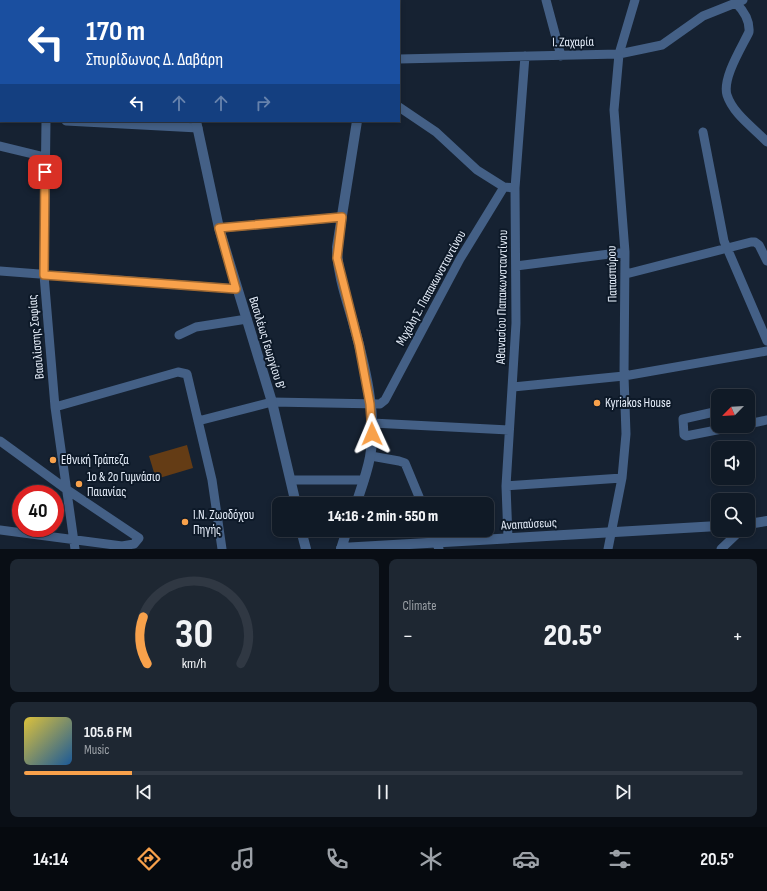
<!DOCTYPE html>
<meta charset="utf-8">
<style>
:root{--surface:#101a26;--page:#1e2732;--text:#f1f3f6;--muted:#9ca1a7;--line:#303843;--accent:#f8a14b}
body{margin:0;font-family:"Sofia Sans Condensed",sans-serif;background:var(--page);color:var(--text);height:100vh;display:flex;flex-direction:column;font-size:15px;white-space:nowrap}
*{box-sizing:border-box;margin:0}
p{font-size:13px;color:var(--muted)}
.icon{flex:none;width:22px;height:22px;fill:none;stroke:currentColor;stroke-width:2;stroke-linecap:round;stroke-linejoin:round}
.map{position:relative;height:549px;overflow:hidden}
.sheet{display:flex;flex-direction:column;gap:10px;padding:10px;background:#090e15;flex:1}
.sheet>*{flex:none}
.banner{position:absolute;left:0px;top:0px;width:400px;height:122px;box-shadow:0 2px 6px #0003,0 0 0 1px var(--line);background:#1a4fa0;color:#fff;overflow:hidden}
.needle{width:26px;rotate:246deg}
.fabs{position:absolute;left:711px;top:389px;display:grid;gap:8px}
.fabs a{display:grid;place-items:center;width:44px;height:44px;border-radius:8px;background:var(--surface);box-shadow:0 2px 6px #0003,0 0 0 1px var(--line);font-size:20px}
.speed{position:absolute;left:12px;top:485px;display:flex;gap:8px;font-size:20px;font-weight:700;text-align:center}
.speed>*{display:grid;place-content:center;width:52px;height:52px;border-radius:50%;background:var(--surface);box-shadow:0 2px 6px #0003,0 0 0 1px var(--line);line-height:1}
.speed .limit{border:6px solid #d22;background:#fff;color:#111}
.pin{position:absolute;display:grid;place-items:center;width:34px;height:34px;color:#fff;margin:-17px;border-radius:8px;box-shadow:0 2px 6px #0006}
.me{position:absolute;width:44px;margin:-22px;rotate:359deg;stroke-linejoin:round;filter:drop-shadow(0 0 3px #0008)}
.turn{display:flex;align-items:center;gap:14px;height:84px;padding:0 20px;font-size:18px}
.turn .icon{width:52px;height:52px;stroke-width:2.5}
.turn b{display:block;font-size:28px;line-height:34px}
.lanes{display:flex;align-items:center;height:38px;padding:0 20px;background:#0003;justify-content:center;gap:20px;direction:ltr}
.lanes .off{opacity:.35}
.big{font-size:30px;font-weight:800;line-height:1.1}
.sheet .tile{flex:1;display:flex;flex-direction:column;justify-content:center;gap:6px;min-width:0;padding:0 14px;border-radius:8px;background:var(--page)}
.sheet .dial{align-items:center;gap:0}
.dial svg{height:104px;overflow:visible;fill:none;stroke:var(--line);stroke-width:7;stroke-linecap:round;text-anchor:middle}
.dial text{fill:var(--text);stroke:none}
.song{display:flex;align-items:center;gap:12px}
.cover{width:48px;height:48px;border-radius:6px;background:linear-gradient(135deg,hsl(50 70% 55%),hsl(210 70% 35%))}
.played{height:4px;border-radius:2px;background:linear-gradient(90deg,var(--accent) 15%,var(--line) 15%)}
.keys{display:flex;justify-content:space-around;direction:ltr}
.heat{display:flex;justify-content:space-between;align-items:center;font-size:22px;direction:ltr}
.sheet .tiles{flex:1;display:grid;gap:10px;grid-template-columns:1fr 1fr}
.tile:last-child{grid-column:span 2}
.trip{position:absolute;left:272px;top:497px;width:222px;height:40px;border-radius:8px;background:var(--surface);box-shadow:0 2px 6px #0003,0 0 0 1px var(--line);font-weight:800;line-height:40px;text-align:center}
.tab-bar{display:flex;height:64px;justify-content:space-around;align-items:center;background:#060a0f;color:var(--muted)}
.tab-bar .icon{width:28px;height:28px}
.tab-bar .selected{color:var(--accent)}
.tab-bar b{font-size:18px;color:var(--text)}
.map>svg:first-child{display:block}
</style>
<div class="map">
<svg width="767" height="549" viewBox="0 0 767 549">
<rect width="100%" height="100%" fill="#162232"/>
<path fill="#643c15" d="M187,445l6,23 -37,11 -7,-23z"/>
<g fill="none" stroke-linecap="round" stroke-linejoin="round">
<path stroke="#446086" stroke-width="9" d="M251,0v1
M546,0l15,56
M48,1v-1
M736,3c8,8 14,17 13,29 -7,15 -27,46 -22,63 6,19 27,33 40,47
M0,27h1
M399,59l220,-5 43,-9 41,-29 40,-16
M399,107l37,25 41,38 27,17
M46,121l-2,154 11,132 20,142
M66,121l132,7
M703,132l21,109 43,100
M0,146l45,11
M219,228l123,-11
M516,266l109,-14
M0,271l236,18
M626,274l125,-32h4l4,3 8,16
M179,335l17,-8 51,-8
M513,387l111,-11 143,-25
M55,407l123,-35 9,2 25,106 10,69
M718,413l-4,-1 -31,7 1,16 2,1 51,-10
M198,421l74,-19 108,2 5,-4 75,-141 44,-72 11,1
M372,423l137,7
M748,424l19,-4
M0,441l66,48 73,49 -5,6 -12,2 -122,-16
M371,456l28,5 6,2 17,41
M291,480h73
M506,486l116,-8
M431,530l8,19
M508,538l-2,-52 10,-163 -1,-135 10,-132
M608,549l14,-71 4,-44 -2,-58 1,-124 -11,-142 5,-56 16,-54
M721,549l20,-19"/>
<path stroke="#446086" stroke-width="10" d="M166,0l1,1
M365,1v-1
M196,121l23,107 53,174 24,102
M356,504c5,-15 11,-31 14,-47 8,-41 -6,-95 -17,-135 -7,-24 -16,-50 -16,-75l20,-126
M748,524l19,-3
M301,530l5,19
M341,548l377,-22
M341,549l6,-19"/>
</g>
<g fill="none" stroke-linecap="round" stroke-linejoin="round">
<g stroke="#a16931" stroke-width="10">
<path id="route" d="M45,172l-1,103 192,14 -17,-61 123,-11 -5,41 22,87 11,59 2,30"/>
</g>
<use href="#route" stroke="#f8a14b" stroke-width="7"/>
</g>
<g fill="#f8a14b" stroke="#0d1928" stroke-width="1.5">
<circle cx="597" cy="403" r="4"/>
<circle cx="53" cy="460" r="4"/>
<circle cx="79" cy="484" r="4"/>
<circle cx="185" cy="522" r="4"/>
</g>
<g text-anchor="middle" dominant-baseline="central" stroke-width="4" stroke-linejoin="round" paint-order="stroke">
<g font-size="13" fill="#e5edf9" stroke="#0d1928">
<text transform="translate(573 42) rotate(-1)">Ι. Ζαχαρία</text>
<text transform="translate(612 274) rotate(-91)">Παπασπύρου</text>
<text transform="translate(431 288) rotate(-61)">Μιχάλη Σ. Παπακωνσταντίνου</text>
<text transform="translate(502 297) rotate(-89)">Αθανασίου Παπακωνσταντίνου</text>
<text transform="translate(36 337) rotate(-95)">Βασιλίσσης Σοφίας</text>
<text transform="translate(267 343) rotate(73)">Βασιλέως Γεωργίου Β'</text>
<text transform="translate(529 524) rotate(-3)">Αναπαύσεως</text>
</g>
<g font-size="13" fill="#e5edf9" stroke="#0d1928" text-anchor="start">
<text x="605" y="403">Kyriakos House</text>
<text x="61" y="460">Εθνική Τράπεζα</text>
<text x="87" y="477">1ο &amp; 2ο Γυμνάσιο<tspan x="87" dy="15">Παιανίας</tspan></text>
<text x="193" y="515">Ι.Ν. Ζωοδόχου<tspan x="193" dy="15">Πηγής</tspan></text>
</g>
</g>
</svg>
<div class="fabs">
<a><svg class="needle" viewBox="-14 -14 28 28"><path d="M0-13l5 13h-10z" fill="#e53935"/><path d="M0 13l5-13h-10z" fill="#9ca1a7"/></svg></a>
<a><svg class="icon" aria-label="sound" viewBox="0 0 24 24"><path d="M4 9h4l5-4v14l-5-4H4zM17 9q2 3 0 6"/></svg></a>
<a><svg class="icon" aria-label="search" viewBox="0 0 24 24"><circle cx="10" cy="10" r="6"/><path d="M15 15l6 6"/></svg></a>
</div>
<div class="speed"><div class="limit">40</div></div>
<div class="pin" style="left:45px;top:172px;background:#d93025"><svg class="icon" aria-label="arrive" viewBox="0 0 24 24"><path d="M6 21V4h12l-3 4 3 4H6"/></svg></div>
<svg class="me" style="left:372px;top:434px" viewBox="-20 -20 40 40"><path d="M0-17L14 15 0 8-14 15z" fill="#f8a14b" stroke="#fff" stroke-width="4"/></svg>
<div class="trip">14:16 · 2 min · 550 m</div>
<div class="banner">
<div class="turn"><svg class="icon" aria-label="left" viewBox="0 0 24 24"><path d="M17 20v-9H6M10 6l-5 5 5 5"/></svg><div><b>170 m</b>Σπυρίδωνος Δ. Δαβάρη</div></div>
<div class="lanes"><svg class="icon" aria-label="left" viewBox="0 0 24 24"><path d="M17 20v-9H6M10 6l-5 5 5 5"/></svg><svg class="icon off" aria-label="ahead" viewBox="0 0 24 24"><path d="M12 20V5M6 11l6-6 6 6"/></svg><svg class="icon off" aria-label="ahead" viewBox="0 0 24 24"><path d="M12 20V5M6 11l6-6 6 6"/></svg><svg class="icon off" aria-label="right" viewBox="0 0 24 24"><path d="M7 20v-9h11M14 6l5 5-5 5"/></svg></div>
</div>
</div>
<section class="sheet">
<div class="tiles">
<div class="tile dial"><svg viewBox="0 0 100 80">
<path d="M14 69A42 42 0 1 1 86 69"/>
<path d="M14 69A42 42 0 0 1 11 33" stroke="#f8a14b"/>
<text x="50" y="56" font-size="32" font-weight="700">30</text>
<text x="50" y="72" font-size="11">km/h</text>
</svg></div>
<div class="tile"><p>Climate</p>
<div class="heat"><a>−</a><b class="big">20.5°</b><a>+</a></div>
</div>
<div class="tile">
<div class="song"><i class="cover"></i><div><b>105.6 FM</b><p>Music</p></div></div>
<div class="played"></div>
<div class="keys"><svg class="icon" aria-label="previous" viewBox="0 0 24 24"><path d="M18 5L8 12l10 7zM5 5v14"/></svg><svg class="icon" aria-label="pause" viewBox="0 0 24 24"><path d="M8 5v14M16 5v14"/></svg><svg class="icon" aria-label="next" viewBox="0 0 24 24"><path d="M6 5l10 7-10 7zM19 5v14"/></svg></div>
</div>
</div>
</section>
<nav class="tab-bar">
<b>14:14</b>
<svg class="icon selected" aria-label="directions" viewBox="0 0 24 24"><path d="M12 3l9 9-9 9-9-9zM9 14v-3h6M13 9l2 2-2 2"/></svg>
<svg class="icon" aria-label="music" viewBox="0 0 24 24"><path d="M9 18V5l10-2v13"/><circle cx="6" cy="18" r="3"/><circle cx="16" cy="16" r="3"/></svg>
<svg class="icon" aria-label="phone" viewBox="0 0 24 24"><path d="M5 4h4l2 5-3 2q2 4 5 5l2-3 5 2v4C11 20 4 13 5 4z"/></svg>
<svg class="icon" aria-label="climate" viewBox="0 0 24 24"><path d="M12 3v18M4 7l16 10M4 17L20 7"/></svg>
<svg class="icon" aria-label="car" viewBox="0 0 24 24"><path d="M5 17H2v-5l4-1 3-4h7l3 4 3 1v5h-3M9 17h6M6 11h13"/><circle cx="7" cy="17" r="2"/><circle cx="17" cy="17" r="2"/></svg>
<svg class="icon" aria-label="filters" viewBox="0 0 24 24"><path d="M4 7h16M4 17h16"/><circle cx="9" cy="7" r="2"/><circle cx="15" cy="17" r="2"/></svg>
<b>20.5°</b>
</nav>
